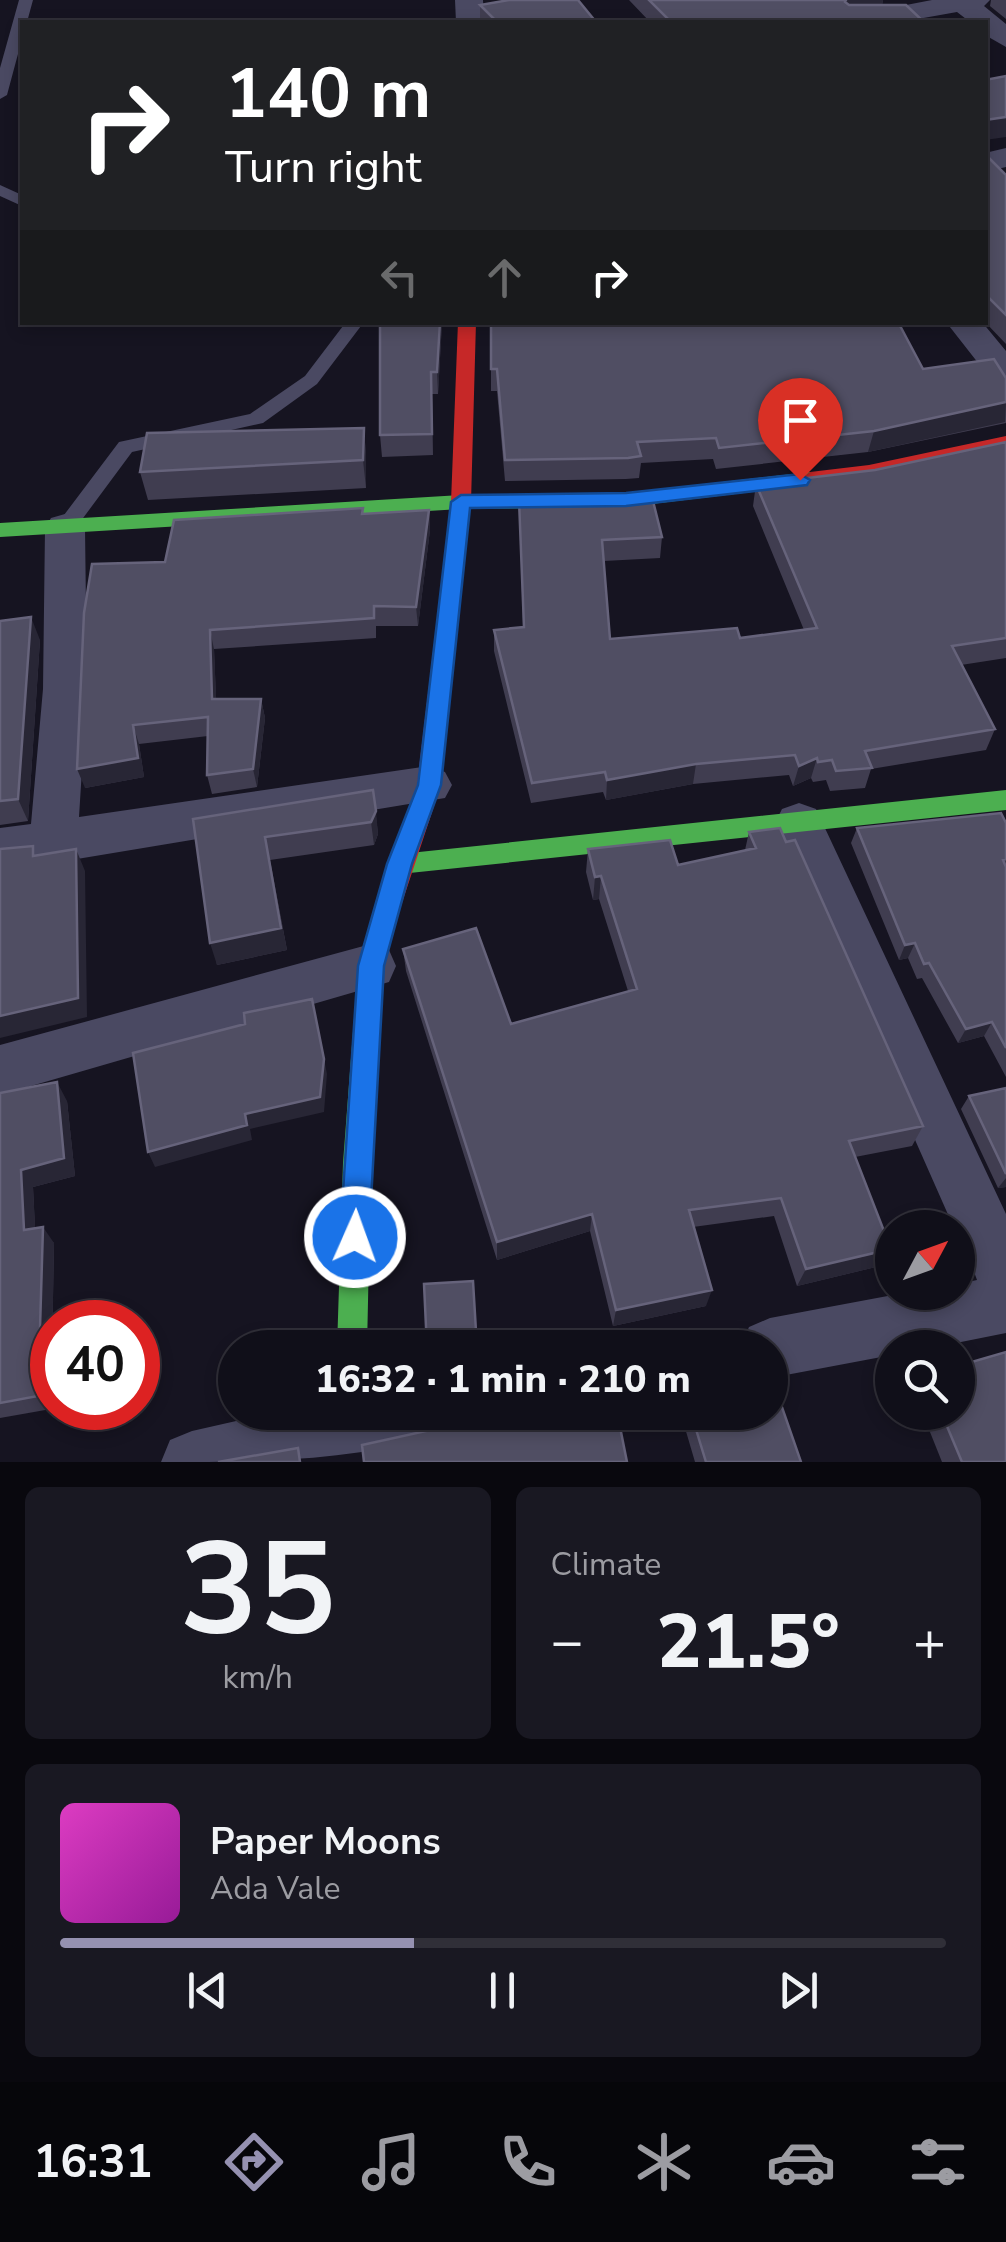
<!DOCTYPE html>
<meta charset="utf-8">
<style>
:root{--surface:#100f19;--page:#191822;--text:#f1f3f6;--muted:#9c9ca2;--line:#302f38;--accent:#9591b1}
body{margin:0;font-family:"Nunito Sans",sans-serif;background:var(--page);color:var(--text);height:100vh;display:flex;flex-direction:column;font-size:38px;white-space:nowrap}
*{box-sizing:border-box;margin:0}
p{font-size:32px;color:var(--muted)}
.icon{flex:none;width:55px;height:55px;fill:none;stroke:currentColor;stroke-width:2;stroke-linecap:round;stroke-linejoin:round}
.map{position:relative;height:1462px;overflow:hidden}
.drawer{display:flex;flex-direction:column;gap:25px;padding:25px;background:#09080e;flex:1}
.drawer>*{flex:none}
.banner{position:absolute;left:20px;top:20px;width:968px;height:305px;border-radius:0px;box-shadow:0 5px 15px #0003,0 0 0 2px var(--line);background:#202124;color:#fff;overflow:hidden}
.needle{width:65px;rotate:49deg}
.controls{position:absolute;left:875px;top:1210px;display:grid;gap:20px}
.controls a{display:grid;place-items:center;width:100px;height:100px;border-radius:50%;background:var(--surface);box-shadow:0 5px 15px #0003,0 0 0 2px var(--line);font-size:50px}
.speed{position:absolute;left:30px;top:1300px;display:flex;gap:20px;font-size:50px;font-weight:700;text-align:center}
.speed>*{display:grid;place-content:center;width:130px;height:130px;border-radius:50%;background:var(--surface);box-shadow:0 5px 15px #0003,0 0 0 2px var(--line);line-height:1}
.speed .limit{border:15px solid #d22;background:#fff;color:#111}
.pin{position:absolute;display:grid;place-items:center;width:85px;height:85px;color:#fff;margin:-102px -42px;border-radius:50% 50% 50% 0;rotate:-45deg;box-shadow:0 0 10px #0007}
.pin .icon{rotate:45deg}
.me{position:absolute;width:110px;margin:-55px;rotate:2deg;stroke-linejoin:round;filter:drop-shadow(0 0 8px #0008)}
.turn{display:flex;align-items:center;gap:35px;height:210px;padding:0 40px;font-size:45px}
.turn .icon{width:130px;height:130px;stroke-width:2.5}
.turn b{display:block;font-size:70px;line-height:85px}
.lanes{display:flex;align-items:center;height:95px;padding:0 40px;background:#0003;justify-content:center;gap:50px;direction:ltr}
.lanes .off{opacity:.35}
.big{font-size:75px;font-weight:800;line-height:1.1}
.drawer .widget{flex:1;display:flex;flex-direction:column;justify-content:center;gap:15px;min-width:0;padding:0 35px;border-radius:15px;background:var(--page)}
.drawer .dial{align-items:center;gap:0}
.dial b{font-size:130px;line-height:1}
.song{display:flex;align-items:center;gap:30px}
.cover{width:120px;height:120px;border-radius:15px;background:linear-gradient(135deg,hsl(310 70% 55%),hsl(300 70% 35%))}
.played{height:10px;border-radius:5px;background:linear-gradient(90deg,var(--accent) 40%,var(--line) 40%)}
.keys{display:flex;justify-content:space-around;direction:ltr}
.heat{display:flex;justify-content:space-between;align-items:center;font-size:55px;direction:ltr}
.drawer .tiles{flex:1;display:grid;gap:25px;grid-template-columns:1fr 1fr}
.widget:last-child{grid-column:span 2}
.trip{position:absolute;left:218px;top:1330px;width:570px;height:100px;border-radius:50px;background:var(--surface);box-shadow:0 5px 15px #0003,0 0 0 2px var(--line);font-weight:800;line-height:100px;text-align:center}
.menu{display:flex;height:160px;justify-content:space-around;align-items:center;background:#06060a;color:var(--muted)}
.menu .icon{width:70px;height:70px}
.menu .active{color:var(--accent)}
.menu b{font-size:45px;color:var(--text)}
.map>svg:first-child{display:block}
</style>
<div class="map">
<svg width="1006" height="1462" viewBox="0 0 1006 1462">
<rect width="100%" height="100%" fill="#161421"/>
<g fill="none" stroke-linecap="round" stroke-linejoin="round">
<path fill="#4a4962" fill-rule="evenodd" d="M19,0h14l-6,22h-5v17l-15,56 -7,4v-31z
M0,185l22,10v11l-22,-10z
M346,322h18l-47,62 -54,39 -131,29 -60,81h-14l-3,-5 3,-5 61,-81 131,-28 55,-38z"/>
<path fill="#4a4962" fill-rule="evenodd" d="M455,0h28l1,22h-28z
M932,0h58l-6,6 22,18v23l-21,-12v-13h-15l-13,-10 -56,10h-56l4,-6z
M1006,148v19l-21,5v-19z
M946,322h36l24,29v35l-13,-4z
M65,514l14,4 6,10 2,161 -8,128 350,-51 16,6 7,13 -7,13 -392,65 -53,5v-40l31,-4 12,-135 2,-161 6,-10z
M799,803l17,6 190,405v119l-75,15h-39v7l-122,23v-30h-30l9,-21 21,-9 139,-26h49v-8l19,-4 -19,-52h-4l-179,-405 7,-14z
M371,944l18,6 7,16 -7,16 -389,113v-50z
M276,1412h172l-8,22c-89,28 -185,28 -279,28l9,-22 22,-9z"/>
<path fill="#4caf50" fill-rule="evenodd" d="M810,472l10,7 -3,5 -191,23 -165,2 -461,28v-14l461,-28 165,-2z
M1006,790v20l-606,64 -9,-3 -3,-7 3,-7 9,-3z
M381,919l9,3 3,8 -9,36 -13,197 -4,185h-30l6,-185 15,-197 14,-44z"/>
<path fill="#c62828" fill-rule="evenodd" d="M458,322h18l-5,180 -30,283 -48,145 -3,8 -9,3 -9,-3 -3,-8 48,-145 34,-283z
M1006,436v12l-137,31 -59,7 -10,-7 10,-7 59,-7z"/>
</g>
<path fill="#403d50" d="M629,0h254l-1,5 42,17h-274z
M991,0h15v19l-16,-13z
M480,5l116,17h-116z
M985,154l21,21v169l-21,-22z
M380,322h62l-4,72h-6l1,61 -51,2 -2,-22z
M491,322l515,56v45l-138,29 -152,17 -3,-10 -72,4 -2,15 -13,1 -121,2 -8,-90h-6z
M364,428l2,28v32l-218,12 -8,-28z
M1006,442v216l-45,7 34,64 -9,21 -115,19 -6,19 -35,3 -4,-11 -13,2 -2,-4 -18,8 -4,-11 -96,9 -87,16 -3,-8 -72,11 -37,-152v-21l29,-3 -4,-127 143,37 -2,21 -56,3 6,78 130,-1 64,-8 -51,-124 3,-22 119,-14z
M429,510l1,20 -12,96h-42v12l-162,11 2,50h45l4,19 -8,69 -45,7 -5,-19 1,-39 -69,8 5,33 -59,11 80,-226 198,-48z
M0,621l40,19 -12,181 -28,4z
M373,790l5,44 -4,11 -104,15 17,90 -70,15 -24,-146z
M1006,823v254l-22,-41 -26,7 -36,-65 -5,1 -9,-21 -9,2 -48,-117 6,-15z
M749,832l174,294 -11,20 -57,11 25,109 -83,20 -23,-70 -81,11 13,79 -93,20 -23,-95 -93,29 -91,-289 -3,-22 108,75 117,-33 -29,-92 -6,1 -7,-28 2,-23 90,16 67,-15z
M1006,1088v99l-8,1 -37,-79 8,-13z
M0,1093l67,8 8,75 -42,11 2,41 19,15 -3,166 -51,9z
M922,1412h36l48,50h-64z
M691,1413l110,49h-106l-10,-34z"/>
<path fill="#282635" d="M846,0h37l-1,6 -34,6 -3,-10z
M1006,117v20l-21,3v-20z
M440,322h2l-4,72 -1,-22z
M1006,402l-1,20 -137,30 6,-21z
M364,428l2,28v32l-3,-28z
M429,510l1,20 -12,96 -2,-19z
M31,617l9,23 -12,181 -10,-22z
M210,630l4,19 3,69 -5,-19z
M261,699l4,19 -8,69 -4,-18z
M133,725l6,19 5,33 -59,11 -8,-19z
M817,758l-6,20 -18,8 6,-20z
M696,764l-3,20 -87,16 1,-20z
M376,811l2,23 -4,11 -3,-23z
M265,837l22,113 -70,15 -7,-22z
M76,849l9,22 2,146 -87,21v-22z
M601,876l-2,23 -6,1 2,-23z
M915,943l-7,15 -9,2 6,-15z
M312,999l15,75 -3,38 -74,17 2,11 -97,27 -7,-15 97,-38z
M992,1022l-8,14 -26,7 8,-14z
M57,1082l10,19 8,75 -42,11 3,59 -12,-16 -3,-60z
M1006,1178v9l-8,1z
M592,1214l-2,17 -93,29v-18z
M43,1227l11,16 -3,166 -13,-13z
M891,1249l-11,17 -83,20 9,-17z
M712,1290l-6,16 -93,20 3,-16z"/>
<path fill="#504e63" stroke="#66637b" stroke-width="2.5" d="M509,0h69l18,22h-99l-17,-17z
M649,0h197l-1,2 4,3h57l18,17h-253z
M1006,76v41l-21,3v-40z
M985,154l21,21v140l-21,-21z
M380,322h60l-3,50h-6l1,62 -52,1z
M491,322h407l25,47 71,-10 12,19v24l-132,29 -155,17 -3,-10 -79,4 4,14 -13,2 -123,2 -8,-91h-6z
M364,428l-1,32 -223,12 7,-39z
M1006,442v196l-54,8 43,83 -130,22 7,17 -36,3 -4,-11 -14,2 -1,-4 -18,8 -4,-11 -99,9 -89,16 -2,-8 -73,11 -38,-153 30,-3 -5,-127 133,-3 10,40 -60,3 8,99 127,-11 3,10 77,-10 -61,-144 119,-14z
M363,508l-1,6 67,-4 -13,97 -42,-1v12l-164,12 2,69h49l-8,70 -46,6 1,-58 -75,8 5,33 -61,11 7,-156 8,-49 73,-2 9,-42z
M31,617l-13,182 -18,2v-180z
M373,790l3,21 -5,11 -106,15 16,91 -71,15 -17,-124z
M1001,813l5,10v36l-3,1 3,7v181l-14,-26 -26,7 -37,-66 -5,1 -9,-21 -10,2 -48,-117z
M780,828l6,14 9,-2 128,286 -74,15 42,108 -85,20 -25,-71 -92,12 23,80 -96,20 -24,-96 -95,28 -94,-293 73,-21 35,96 126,-35 -36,-113 -6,1 -7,-28 82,-9 8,25 78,-17 -7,-16z
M33,846v10l43,-7 2,149 -78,18v-167z
M312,999l12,60 -4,38 -75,17 2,11 -99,27 -15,-99 112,-29 -1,-11z
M57,1082l7,76 -43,12 3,60 19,-3 -5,169 -38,7v-310z
M1006,1088v86l-37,-78z
M473,1281l4,67h-50l-3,-64z
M1006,1352v110h-44l-21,-50h17v-46z
M776,1390l25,72h-95l-15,-49 79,-1v-21z
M499,1412h21l2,12 72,-12h23l10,50h-263l-2,-17 78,-17 3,-5z
M298,1448l2,14h-82z"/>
<path fill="#1a73e8" stroke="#114b97" stroke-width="2.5" d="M800,474l10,6 -3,5 -181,21 -156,2 -29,277 -29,79 -28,102 -15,271 -4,10 -10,4 -10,-4 -5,-10 18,-271 29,-102 31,-79 33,-283 10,-7 165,-2z"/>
</svg>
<div class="controls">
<a><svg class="needle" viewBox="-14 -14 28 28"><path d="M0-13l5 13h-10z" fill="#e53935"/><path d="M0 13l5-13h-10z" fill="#9c9ca2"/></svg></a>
<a><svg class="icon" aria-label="search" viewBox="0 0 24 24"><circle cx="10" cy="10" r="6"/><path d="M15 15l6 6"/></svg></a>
</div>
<div class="speed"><div class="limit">40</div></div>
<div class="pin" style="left:800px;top:480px;background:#d93025"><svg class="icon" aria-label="arrive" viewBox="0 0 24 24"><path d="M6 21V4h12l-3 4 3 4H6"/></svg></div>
<svg class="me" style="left:355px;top:1237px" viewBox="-20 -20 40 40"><circle r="17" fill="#1a73e8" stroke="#fff" stroke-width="3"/><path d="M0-11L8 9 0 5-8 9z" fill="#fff"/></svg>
<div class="trip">16:32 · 1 min · 210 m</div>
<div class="banner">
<div class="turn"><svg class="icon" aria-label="right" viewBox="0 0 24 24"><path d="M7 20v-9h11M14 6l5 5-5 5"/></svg><div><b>140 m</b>Turn right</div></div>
<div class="lanes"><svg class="icon off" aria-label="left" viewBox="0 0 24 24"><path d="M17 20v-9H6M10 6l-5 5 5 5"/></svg><svg class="icon off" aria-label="ahead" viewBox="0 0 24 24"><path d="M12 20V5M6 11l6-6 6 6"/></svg><svg class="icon" aria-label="right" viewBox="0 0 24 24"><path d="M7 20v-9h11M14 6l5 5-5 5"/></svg></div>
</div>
</div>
<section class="drawer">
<div class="tiles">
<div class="widget dial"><b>35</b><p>km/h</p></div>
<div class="widget"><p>Climate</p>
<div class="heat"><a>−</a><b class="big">21.5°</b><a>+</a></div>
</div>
<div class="widget">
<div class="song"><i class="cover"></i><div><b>Paper Moons</b><p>Ada Vale</p></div></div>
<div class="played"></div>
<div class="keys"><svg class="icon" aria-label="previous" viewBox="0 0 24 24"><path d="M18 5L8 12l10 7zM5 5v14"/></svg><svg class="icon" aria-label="pause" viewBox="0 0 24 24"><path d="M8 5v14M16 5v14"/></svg><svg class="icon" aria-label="next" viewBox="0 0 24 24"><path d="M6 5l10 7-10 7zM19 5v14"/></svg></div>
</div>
</div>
</section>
<nav class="menu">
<b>16:31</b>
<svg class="icon active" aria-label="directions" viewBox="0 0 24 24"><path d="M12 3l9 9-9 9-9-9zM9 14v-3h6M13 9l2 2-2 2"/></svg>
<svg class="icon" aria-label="music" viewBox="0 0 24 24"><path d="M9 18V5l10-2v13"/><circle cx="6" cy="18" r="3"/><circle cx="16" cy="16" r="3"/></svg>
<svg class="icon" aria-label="phone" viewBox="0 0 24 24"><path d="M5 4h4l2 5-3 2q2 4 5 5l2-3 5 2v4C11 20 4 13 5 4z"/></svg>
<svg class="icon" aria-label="climate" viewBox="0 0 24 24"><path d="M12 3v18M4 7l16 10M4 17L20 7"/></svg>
<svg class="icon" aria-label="car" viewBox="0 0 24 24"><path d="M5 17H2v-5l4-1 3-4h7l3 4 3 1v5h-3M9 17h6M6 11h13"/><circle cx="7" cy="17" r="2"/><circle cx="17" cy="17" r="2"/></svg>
<svg class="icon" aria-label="filters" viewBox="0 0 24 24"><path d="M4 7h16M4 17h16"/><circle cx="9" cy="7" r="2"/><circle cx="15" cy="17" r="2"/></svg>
</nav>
